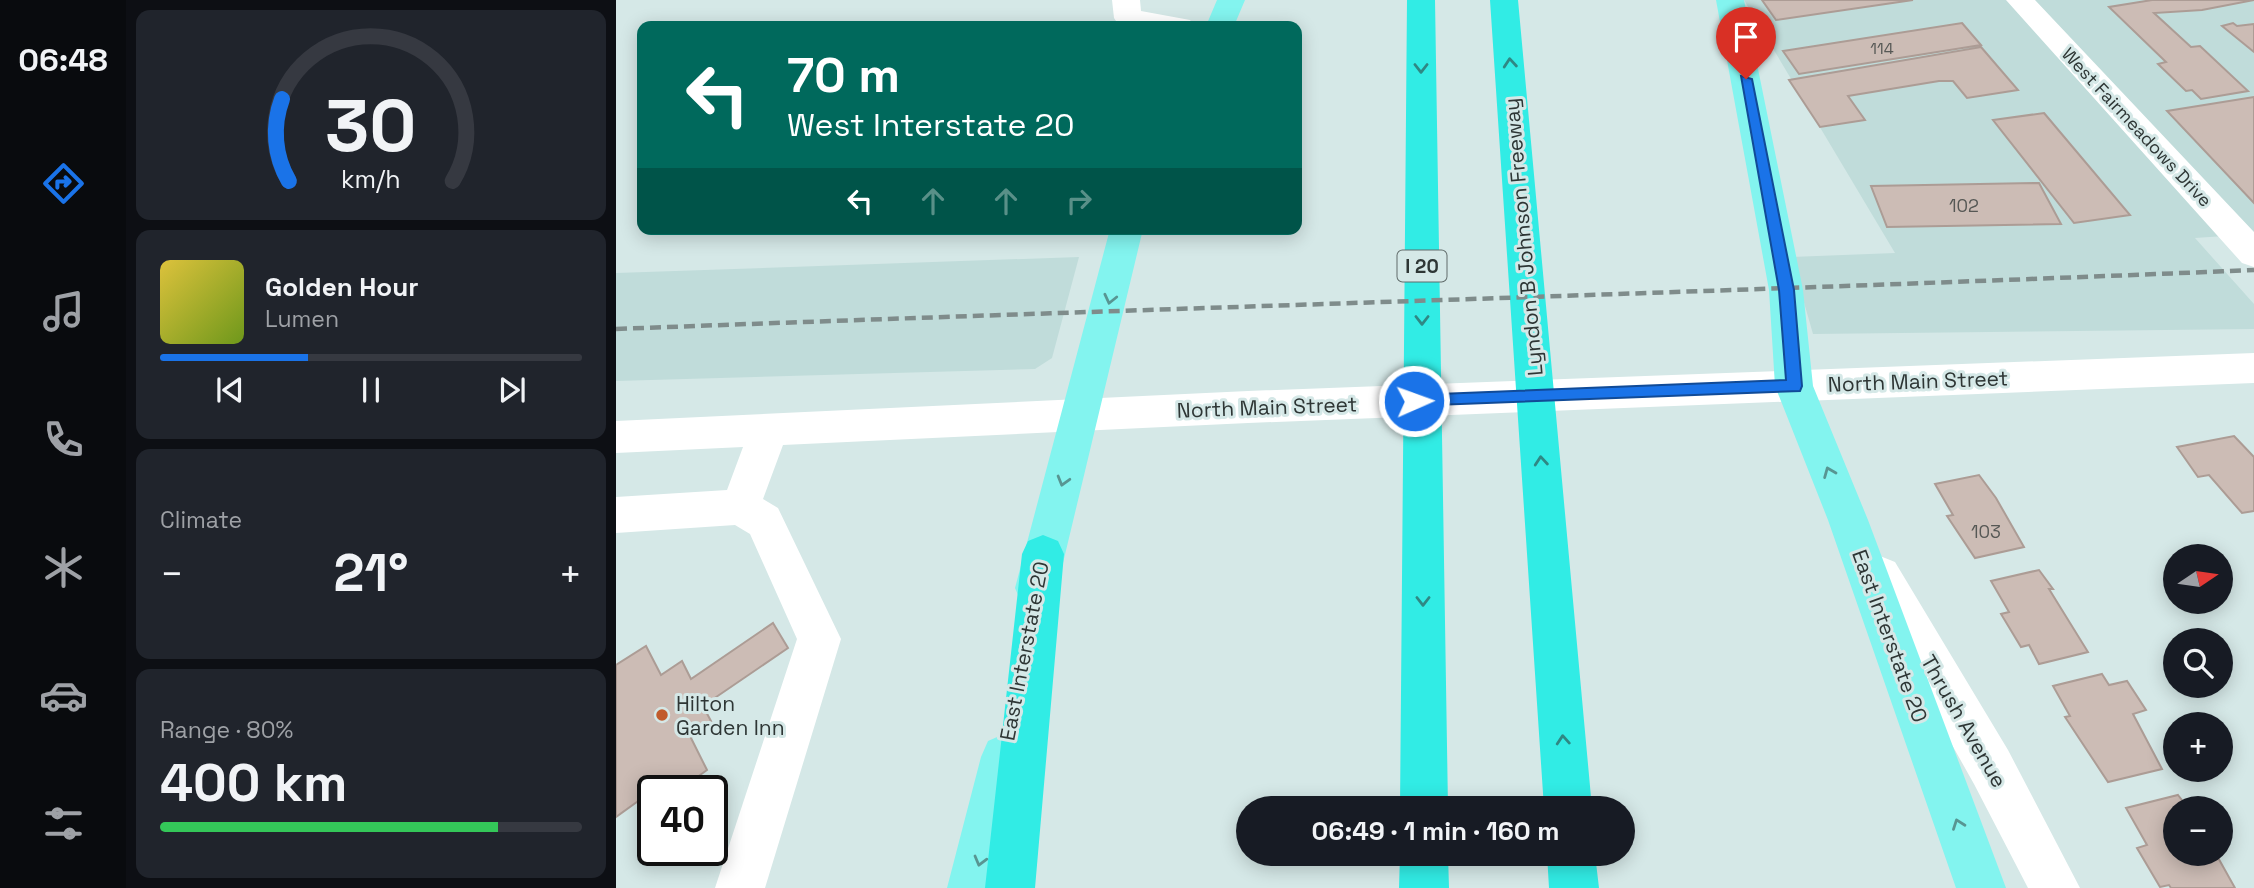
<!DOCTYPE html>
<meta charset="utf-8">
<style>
:root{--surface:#171b24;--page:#20242c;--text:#f1f3f6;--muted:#9ea1a6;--line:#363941;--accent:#1a73e8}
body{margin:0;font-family:"Space Grotesk",sans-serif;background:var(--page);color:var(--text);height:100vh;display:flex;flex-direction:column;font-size:26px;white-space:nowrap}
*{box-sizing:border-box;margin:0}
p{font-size:23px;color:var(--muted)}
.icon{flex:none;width:38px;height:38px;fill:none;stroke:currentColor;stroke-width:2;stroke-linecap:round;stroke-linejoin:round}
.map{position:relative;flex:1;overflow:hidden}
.details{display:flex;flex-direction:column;gap:10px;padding:10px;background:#0d0f14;width:490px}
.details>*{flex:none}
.hud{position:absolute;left:21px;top:21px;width:665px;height:214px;border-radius:14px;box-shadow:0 4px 18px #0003;background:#00695c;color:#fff;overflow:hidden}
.needle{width:46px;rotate:77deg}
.tools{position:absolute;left:1547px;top:544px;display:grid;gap:14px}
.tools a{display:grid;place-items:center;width:70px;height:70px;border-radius:50%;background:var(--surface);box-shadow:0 4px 18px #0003;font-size:35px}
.speed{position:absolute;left:21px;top:775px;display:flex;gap:14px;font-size:35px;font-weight:700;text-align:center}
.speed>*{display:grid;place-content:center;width:91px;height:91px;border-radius:50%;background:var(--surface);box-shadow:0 4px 18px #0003;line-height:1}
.speed .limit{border:4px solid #111;border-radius:10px;background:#fff;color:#111}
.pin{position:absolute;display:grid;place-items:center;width:60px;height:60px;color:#fff;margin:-72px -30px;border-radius:50% 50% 50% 0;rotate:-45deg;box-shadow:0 0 7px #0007}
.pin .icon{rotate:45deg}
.me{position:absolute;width:77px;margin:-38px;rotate:88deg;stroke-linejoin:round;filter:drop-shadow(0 0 5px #0008)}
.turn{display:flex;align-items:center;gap:24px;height:147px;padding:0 35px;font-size:32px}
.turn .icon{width:91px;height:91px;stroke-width:2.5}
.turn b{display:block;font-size:49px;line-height:60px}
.lanes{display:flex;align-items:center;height:66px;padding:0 35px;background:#0003;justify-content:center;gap:35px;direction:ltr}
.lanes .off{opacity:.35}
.big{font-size:52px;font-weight:700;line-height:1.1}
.details .card{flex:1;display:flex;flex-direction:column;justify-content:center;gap:10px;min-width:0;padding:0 24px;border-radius:14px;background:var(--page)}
.details .dial{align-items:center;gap:0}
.dial svg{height:182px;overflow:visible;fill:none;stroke:var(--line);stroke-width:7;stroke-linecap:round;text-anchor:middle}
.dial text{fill:var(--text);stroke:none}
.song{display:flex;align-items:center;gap:21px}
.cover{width:84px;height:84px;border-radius:10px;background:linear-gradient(135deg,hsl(50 70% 55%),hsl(80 70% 35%))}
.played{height:7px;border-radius:4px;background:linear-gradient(90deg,var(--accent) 35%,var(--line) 35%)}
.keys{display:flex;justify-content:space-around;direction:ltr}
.heat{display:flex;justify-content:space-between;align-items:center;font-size:38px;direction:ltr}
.charge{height:10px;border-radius:5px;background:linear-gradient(90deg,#34c759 80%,var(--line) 0)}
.trip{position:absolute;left:620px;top:796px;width:399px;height:70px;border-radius:35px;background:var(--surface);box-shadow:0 4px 18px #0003;font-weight:700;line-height:70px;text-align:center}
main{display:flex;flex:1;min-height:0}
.tab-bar{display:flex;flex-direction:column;width:126px;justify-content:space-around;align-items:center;background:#090b0e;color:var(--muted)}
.tab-bar .icon{width:49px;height:49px}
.tab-bar .selected{color:var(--accent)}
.tab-bar b{font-size:32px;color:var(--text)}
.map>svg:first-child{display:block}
</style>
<main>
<nav class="tab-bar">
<b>06:48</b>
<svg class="icon selected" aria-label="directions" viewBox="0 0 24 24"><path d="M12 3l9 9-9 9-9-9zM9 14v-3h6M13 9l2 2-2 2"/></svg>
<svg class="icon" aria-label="music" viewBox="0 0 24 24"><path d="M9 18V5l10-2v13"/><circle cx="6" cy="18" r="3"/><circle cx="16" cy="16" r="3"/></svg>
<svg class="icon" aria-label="phone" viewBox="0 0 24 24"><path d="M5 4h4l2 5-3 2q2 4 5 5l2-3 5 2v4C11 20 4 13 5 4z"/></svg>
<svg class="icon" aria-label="climate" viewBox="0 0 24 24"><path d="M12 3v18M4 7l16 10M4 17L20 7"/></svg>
<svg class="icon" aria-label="car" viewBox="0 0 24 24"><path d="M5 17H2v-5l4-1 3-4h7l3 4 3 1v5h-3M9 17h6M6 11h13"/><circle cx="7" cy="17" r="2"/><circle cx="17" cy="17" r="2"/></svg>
<svg class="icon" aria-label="filters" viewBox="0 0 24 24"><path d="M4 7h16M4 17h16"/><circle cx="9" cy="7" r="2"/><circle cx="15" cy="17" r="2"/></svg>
</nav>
<section class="details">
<div class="card dial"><svg viewBox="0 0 100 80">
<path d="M14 69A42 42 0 1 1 86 69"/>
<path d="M14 69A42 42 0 0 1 11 33" stroke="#1a73e8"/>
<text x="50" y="56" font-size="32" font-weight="700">30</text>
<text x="50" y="72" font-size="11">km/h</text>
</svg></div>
<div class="card">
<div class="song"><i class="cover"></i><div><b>Golden Hour</b><p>Lumen</p></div></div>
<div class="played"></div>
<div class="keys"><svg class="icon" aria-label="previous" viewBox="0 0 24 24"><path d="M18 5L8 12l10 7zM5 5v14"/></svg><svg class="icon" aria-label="pause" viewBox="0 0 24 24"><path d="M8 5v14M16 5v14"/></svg><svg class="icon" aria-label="next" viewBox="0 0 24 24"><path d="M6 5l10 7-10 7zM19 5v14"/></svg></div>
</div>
<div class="card"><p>Climate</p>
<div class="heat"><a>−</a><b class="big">21°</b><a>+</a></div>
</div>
<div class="card"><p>Range · 80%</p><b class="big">400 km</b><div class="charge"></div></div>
</section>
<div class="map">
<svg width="1638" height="888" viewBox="0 0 1638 888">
<rect width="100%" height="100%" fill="#d5e8e7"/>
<path fill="#c0dcda" d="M1128,0h510v234l-59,4 59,66v25l-441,5 -22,-77 104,-4z
M463,257l-27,101 -17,11 -419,12v-108z"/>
<path fill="#ccbcb5" stroke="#ac9c95" stroke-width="2" d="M1146,0h151l-137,20z
M1536,0h102l-52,10 -48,3 37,34 9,-1 48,45 -47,8 -9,-9 -6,1 -28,-27 8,-2 -57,-55z
M1346,23l19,22 -182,29 -16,-23z
M1617,23l4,3 17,-2v28l-32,-26z
M1365,47l37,43 -51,8 -14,-17h-14l-91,15 17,24 -45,7 -31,-47z
M1638,97v106l-87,-92z
M1428,113l86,102 -56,8 -81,-103z
M1423,183l22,41 -174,3 -16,-41z
M1618,436l20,21v54l-12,2 -33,-38 -11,2 -21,-30z
M1363,475l17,23 28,49 -49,11 -28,-42 6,-1 -18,-31z
M1423,570l14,19h-4l39,63 -49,12 -10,-19 -8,2 -20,-33 8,-2 -18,-31z
M157,623l15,25 -85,58 9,17 -21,15 16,32 -29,21h-25v13l-5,-10 -32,23v-152l30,-19 15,29 21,-14 9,18z
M1486,674l7,11 18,-4 19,29 -13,4 29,55 -54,13 -43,-65 5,-1 -17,-30z
M1562,795l10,13h-13v46h41l19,34h-64l-2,-3 -9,2 -23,-39 10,-3 -21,-37z"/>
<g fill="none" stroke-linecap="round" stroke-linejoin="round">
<path fill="#fff" fill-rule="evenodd" d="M496,0h28l1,11 49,9 4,6 -76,-2 -4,-6z
M1390,0h29l219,232v35l-12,-4z
M1638,353v30l-1006,40 -465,22 -20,54 15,9 63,131 -76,249h-50l82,-249 -47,-105 -15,-9 -119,8v-36l111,-7 16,-43 -127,6v-32l632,-30z
M1264,556l15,6 113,188 72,138h-52l-54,-104 -109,-194 -6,-14 6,-14z"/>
<path fill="#83f4ef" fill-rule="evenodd" d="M601,0h28l-11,26h-28z
M1100,0h28l59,290 10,96 55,134 138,368h-50l-128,-368 -53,-134 -6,-96z
M494,229h33l-86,359 -6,14 -15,6 -15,-6 -6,-14z
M388,734l16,7 7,16 -30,131h-50l34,-131 7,-16z"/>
<path fill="#31ece5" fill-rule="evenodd" d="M791,0h28l13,808h-48z
M874,0h28l74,808h-48z
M427,535l15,6 6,13 -29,334h-50l37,-334 6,-13z
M784,854h48l1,34h-50z
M931,854h48l4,34h-50z"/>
<path stroke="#7f8c8b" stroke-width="4.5" stroke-dasharray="11 6" stroke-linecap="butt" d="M0,329c546,-21 1092,-36 1638,-59"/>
</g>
<defs><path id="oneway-chevron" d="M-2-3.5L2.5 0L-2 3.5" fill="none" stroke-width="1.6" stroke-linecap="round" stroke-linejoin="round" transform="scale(1.75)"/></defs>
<g stroke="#2f8884">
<use href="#oneway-chevron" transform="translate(894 63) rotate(-95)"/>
<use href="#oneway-chevron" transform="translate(805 68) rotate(90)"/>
<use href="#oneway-chevron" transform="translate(806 320) rotate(90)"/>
<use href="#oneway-chevron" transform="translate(925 461) rotate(-95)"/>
<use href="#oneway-chevron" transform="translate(807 601) rotate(90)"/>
<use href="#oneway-chevron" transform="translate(947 740) rotate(-94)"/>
</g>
<g stroke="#589592">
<use href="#oneway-chevron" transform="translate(494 299) rotate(103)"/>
<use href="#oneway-chevron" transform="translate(1213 472) rotate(-112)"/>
<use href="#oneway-chevron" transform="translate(447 481) rotate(106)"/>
<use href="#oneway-chevron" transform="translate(1342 824) rotate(-110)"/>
<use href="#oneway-chevron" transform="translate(364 861) rotate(105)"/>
</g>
<path fill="#1a73e8" stroke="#114b97" stroke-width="2" d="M1125,76l11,3 42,211 8,96 -2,5 -391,15v-9l5,-2 372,-15 -7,-90z"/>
<circle fill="#c15b2c" stroke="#d5e8e7" stroke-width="2.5" cx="46" cy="715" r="7"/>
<g text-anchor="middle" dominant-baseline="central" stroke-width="6" stroke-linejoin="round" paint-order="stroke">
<g font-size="16" fill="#565855">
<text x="1266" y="48">114</text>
</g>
<g font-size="18" fill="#2e3635" stroke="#d5e8e7">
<text transform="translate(1521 127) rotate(47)">West Fairmeadows Drive</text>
</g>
<g font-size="18" fill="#565855">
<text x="1348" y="205">102</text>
<text x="1370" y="531">103</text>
</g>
<rect fill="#d5e8e7" stroke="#606b6a" stroke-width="2" x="781.5" y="250.5" width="49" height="31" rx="5"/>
<g font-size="19" font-weight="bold" fill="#2e3635">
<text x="806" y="266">I 20</text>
</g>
<g font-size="21" fill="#2e3635" stroke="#d5e8e7">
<text transform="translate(907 237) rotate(-95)">Lyndon B Johnson Freeway</text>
<text transform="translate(1302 381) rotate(-2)">North Main Street</text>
<text transform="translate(651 407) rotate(-2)">North Main Street</text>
<text transform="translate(1274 636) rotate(70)">East Interstate 20</text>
<text transform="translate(408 651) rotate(-79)">East Interstate 20</text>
<text transform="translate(1348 721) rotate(60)">Thrush Avenue</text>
</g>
<g font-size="21" fill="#2e3635" stroke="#d5e8e7" text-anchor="start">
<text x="60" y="703">Hilton<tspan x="60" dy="24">Garden Inn</tspan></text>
</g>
</g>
</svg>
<div class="tools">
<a><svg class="needle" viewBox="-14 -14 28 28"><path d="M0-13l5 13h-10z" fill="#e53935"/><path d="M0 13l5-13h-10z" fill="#9ea1a6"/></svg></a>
<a><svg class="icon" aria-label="search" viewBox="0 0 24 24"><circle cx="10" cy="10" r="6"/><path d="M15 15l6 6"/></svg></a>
<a>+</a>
<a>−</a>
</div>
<div class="speed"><div class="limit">40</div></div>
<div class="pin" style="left:1130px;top:79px;background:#d93025"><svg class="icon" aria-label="arrive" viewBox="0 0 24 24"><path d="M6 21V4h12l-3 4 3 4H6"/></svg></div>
<svg class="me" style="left:798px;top:401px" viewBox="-20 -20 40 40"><circle r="17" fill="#1a73e8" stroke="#fff" stroke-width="3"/><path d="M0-11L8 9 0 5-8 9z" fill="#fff"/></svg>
<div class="trip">06:49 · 1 min · 160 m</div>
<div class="hud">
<div class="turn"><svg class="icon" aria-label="left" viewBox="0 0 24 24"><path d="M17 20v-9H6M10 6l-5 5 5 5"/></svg><div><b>70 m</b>West Interstate 20</div></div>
<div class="lanes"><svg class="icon" aria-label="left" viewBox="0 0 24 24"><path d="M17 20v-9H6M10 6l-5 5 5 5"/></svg><svg class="icon off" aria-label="ahead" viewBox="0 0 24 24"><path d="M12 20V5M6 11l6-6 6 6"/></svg><svg class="icon off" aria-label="ahead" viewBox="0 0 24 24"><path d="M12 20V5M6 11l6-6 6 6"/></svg><svg class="icon off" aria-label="right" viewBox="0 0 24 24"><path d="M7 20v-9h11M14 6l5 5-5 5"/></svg></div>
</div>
</div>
</main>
